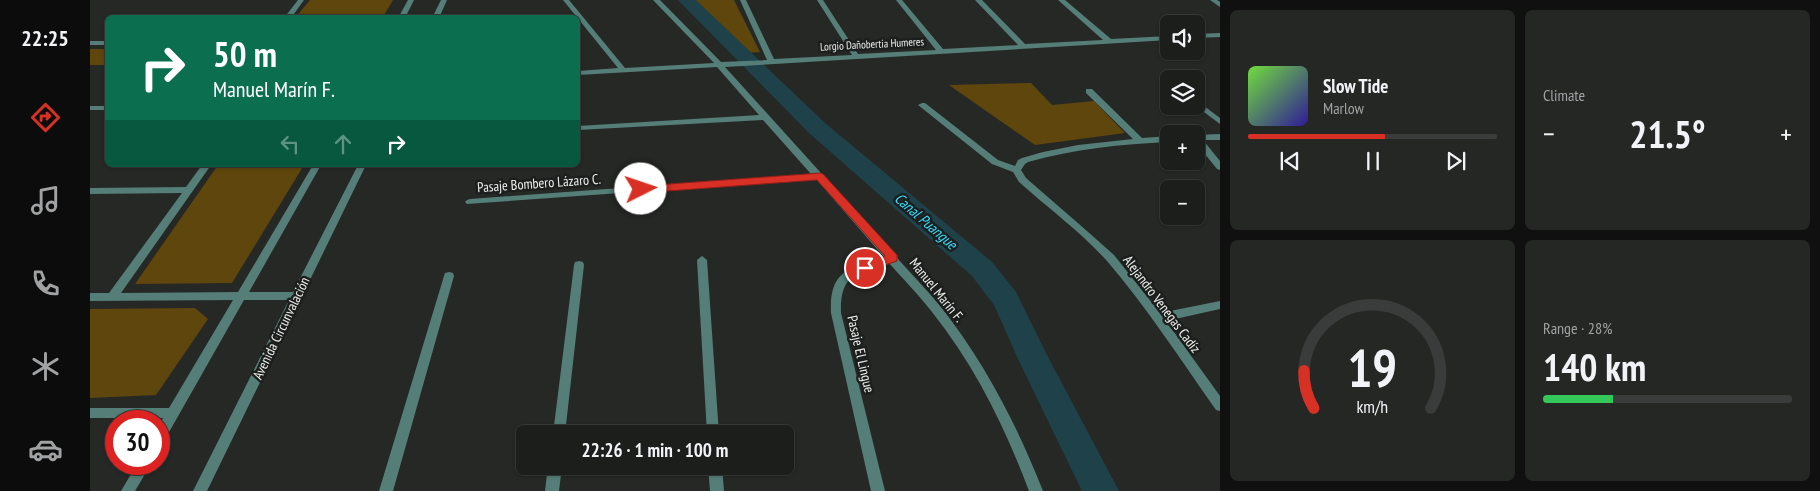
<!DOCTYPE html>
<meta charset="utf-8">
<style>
:root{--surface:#1c1e1c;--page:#252725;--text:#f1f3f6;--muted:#a0a2a3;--line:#3a3c3b;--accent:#d93025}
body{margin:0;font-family:"PT Sans Narrow",sans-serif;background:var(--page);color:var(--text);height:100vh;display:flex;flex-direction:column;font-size:19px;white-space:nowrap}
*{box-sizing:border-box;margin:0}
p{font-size:16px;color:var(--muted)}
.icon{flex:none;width:28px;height:28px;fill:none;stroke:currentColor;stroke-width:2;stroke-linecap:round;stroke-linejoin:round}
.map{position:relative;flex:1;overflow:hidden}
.drawer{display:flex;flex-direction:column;gap:10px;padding:10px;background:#0f100f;width:600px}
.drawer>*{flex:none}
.guide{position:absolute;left:15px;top:15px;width:475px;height:152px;border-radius:8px;box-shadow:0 1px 4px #0004,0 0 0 1px var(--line);background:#0b6e4f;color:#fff;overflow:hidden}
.fabs{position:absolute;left:1070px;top:15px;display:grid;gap:10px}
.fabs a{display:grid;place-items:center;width:45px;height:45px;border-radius:8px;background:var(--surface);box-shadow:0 1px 4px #0004,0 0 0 1px var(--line);font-size:25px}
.speed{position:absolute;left:15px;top:410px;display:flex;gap:10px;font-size:25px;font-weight:700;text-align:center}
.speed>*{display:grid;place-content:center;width:65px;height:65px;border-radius:50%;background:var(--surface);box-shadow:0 1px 4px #0004,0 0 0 1px var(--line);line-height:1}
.speed .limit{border:8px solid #d22;background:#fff;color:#111}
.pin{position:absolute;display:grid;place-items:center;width:42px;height:42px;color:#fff;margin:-21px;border:2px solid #fff;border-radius:50%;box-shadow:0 1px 5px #0007}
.me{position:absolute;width:55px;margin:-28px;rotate:86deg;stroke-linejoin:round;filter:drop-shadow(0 0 4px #0008)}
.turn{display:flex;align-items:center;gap:18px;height:105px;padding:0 25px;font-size:22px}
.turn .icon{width:65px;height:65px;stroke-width:2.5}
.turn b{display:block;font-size:35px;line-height:42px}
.lanes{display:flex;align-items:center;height:48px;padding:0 25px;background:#0003;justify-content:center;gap:25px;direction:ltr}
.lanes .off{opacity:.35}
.big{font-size:38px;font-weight:700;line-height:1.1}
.drawer .tile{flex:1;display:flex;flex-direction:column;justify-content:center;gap:8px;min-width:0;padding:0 18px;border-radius:8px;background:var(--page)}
.drawer .dial{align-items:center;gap:0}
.dial svg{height:130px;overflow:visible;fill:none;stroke:var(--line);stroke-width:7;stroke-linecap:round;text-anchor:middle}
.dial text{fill:var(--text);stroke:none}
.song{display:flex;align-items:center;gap:15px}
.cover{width:60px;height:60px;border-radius:8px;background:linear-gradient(135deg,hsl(100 70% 55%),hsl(250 70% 35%))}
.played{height:5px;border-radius:2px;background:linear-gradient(90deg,var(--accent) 55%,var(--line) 55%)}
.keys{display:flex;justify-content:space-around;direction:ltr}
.heat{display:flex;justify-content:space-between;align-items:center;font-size:28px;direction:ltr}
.charge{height:8px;border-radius:4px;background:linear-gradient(90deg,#34c759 28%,var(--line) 0)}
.drawer .tiles{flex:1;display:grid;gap:10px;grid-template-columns:repeat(2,1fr)}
.trip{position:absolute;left:426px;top:425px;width:278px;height:50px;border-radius:8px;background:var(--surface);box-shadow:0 1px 4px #0004,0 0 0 1px var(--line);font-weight:700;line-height:50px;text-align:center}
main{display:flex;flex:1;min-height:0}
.menu{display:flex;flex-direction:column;width:90px;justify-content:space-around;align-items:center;background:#0b0c0b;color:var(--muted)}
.menu .icon{width:35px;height:35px}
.menu .selected{color:var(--accent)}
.menu b{font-size:22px;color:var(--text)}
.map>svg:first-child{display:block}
</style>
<main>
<nav class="menu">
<b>22:25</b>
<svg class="icon selected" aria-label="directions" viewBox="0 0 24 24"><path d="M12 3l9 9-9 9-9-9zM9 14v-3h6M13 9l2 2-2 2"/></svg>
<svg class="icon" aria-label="music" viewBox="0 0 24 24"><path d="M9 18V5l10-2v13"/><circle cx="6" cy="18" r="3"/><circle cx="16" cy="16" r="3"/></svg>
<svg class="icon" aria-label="phone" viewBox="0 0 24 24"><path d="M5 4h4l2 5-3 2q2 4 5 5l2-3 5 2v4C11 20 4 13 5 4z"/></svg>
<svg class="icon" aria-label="climate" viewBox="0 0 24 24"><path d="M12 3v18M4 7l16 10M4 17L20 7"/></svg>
<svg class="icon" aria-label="car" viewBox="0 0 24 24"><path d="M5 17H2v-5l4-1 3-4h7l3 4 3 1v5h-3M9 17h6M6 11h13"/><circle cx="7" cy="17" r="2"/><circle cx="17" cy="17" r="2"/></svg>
</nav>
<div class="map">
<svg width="1130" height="491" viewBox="0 0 1130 491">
<rect width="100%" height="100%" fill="#262826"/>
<path fill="#5f460d" d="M220,0h83l-10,17h-87z
M602,0h42l26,52 -14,1z
M0,49h17v16h-17z
M941,83l21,22 42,-4 31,32 -90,12 -86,-60z
M128,165h86l-72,118 -97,1z
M105,308l13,11 -52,76 -66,3v-89z"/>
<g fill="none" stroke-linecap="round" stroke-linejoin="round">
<path fill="#1f424a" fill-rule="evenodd" d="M588,0h18l129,123 167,139 24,30 31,63 72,136h-37l-63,-130 -25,-56 -22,-29 -163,-143z"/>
<path fill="#547e77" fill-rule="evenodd" d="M1120,0h7l3,2v5z"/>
<path fill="#547e77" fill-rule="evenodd" d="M208,0h6l-13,18h-7z
M318,0h6l-9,18h-7z
M351,0h6l-8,18h-7z
M473,0h6l56,68 89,-5 -61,-63h7l61,62 46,-2 -27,-60h6l28,59 78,-4 -35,-55h6l35,54 78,-4 -40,-50h6l41,49 75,-4 -43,-45h7l43,44 78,-4 -45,-40h7l46,39 58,-3v4l-444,27 96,106 2,1 1,3 70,78h3l1,4c14,16 30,32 43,48 44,56 76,118 102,184h-14c-24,-64 -54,-125 -97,-179 -13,-17 -29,-33 -43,-49 -33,10 -49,11 -48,50l44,178h-14l-40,-178c-2,-43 18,-45 53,-56l-68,-78 -349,25 -2,-2 2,-2 3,-1 341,-25 -48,-54 -185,10v-4l181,-11 -42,-48 -139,8v-4l40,-3z
M1130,33v4l-24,1v-4z
M0,41h18v4h-18z
M996,89h6l50,49 27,-2v6c-48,2 -95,7 -141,20l-3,2 -4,6 5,8 61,53 27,24 46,58 60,-12v8l-54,12 54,75v15l-4,-1c-35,-50 -69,-102 -109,-149 -26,-29 -59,-53 -88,-79l-6,-10 -21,-8 -74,-59 4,-2h3l73,57 17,6 3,-6 4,-2 21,-6 35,-7 55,-6 -47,-46z
M1106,100l24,18v6l-24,-18z
M0,106h18v4h-18z
M1130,134v6h-17l17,21v9l-3,-1 -21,-26v-8z
M112,165h9l-90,128 117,-1 75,-127h8l-72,127h44l65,-127h8l-159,326h-14l96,-191h-45l-80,141 -5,2v-17l4,-8h-73v-10h79l64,-108 -143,1v-8h19l73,-100 -92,1v-6l96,-1z
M612,256l5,4 12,174h-12l-10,-174z
M489,261l4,1 1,3 -19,169h-12l21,-169 1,-3z
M359,272l4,1 1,3 -61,215h-14l65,-215 1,-3z
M47,464h14l-16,27h-14z
M458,466h14l-3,25h-14z
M618,466h14l2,25h-14z"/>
</g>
<path fill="#d93025" stroke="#8d1f18" d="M730,173l3,1 74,81v6l-32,11 -4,-1v-6l24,-9 -68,-76 -176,13 -5,-4 5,-3z"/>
<g text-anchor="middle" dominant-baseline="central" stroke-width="5" stroke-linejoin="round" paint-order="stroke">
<g font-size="11" fill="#eef0ee" stroke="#1c1f1d">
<text transform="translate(782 44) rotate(-3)">Lorgio Dañobertia Humeres</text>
</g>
<g font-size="14" fill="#eef0ee" stroke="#1c1f1d">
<text transform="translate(449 183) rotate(-4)">Pasaje Bombero Lázaro C.</text>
<text transform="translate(847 290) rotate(51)">Manuel Marín F.</text>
<text transform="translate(1072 304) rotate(53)">Alejandro Venegas Cadíz</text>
<text transform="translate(191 328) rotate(-64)">Avenida Circunvalación</text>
<text transform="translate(771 354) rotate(77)">Pasaje El Lingue</text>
</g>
<g font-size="15" font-style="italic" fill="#32dcfd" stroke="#1c1f1d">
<text transform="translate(836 221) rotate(41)">Canal Puangue</text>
</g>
</g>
</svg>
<div class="fabs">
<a><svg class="icon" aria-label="sound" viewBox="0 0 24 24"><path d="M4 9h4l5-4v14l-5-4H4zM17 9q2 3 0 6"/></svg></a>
<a><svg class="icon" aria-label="layers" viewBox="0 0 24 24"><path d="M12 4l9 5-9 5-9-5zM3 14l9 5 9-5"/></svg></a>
<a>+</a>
<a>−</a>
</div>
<div class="speed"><div class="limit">30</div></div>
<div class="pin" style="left:775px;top:268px;background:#d93025"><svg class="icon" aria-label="arrive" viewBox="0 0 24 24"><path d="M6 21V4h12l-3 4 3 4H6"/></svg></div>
<svg class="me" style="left:551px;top:189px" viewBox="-20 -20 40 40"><circle r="19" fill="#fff"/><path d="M0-13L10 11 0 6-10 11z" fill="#d93025"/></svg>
<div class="trip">22:26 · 1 min · 100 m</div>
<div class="guide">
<div class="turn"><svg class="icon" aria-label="right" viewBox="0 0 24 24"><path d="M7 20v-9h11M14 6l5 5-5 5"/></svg><div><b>50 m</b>Manuel Marín F.</div></div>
<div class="lanes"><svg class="icon off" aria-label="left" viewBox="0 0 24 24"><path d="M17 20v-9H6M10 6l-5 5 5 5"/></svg><svg class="icon off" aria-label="ahead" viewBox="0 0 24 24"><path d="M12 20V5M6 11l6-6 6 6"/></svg><svg class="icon" aria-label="right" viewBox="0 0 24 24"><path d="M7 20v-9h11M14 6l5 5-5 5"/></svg></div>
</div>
</div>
<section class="drawer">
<div class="tiles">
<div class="tile">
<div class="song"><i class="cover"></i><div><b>Slow Tide</b><p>Marlow</p></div></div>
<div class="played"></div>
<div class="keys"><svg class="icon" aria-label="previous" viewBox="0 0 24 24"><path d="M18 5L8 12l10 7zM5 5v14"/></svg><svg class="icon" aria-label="pause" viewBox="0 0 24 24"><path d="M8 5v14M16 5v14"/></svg><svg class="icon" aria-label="next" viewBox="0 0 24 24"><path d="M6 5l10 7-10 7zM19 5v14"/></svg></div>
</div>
<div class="tile"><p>Climate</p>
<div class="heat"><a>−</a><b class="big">21.5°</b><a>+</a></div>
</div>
<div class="tile dial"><svg viewBox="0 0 100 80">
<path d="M14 69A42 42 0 1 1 86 69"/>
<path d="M14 69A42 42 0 0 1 8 46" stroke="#d93025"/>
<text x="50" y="56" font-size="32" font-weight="700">19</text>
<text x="50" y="72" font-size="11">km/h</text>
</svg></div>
<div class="tile"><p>Range · 28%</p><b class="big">140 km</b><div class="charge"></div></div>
</div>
</section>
</main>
